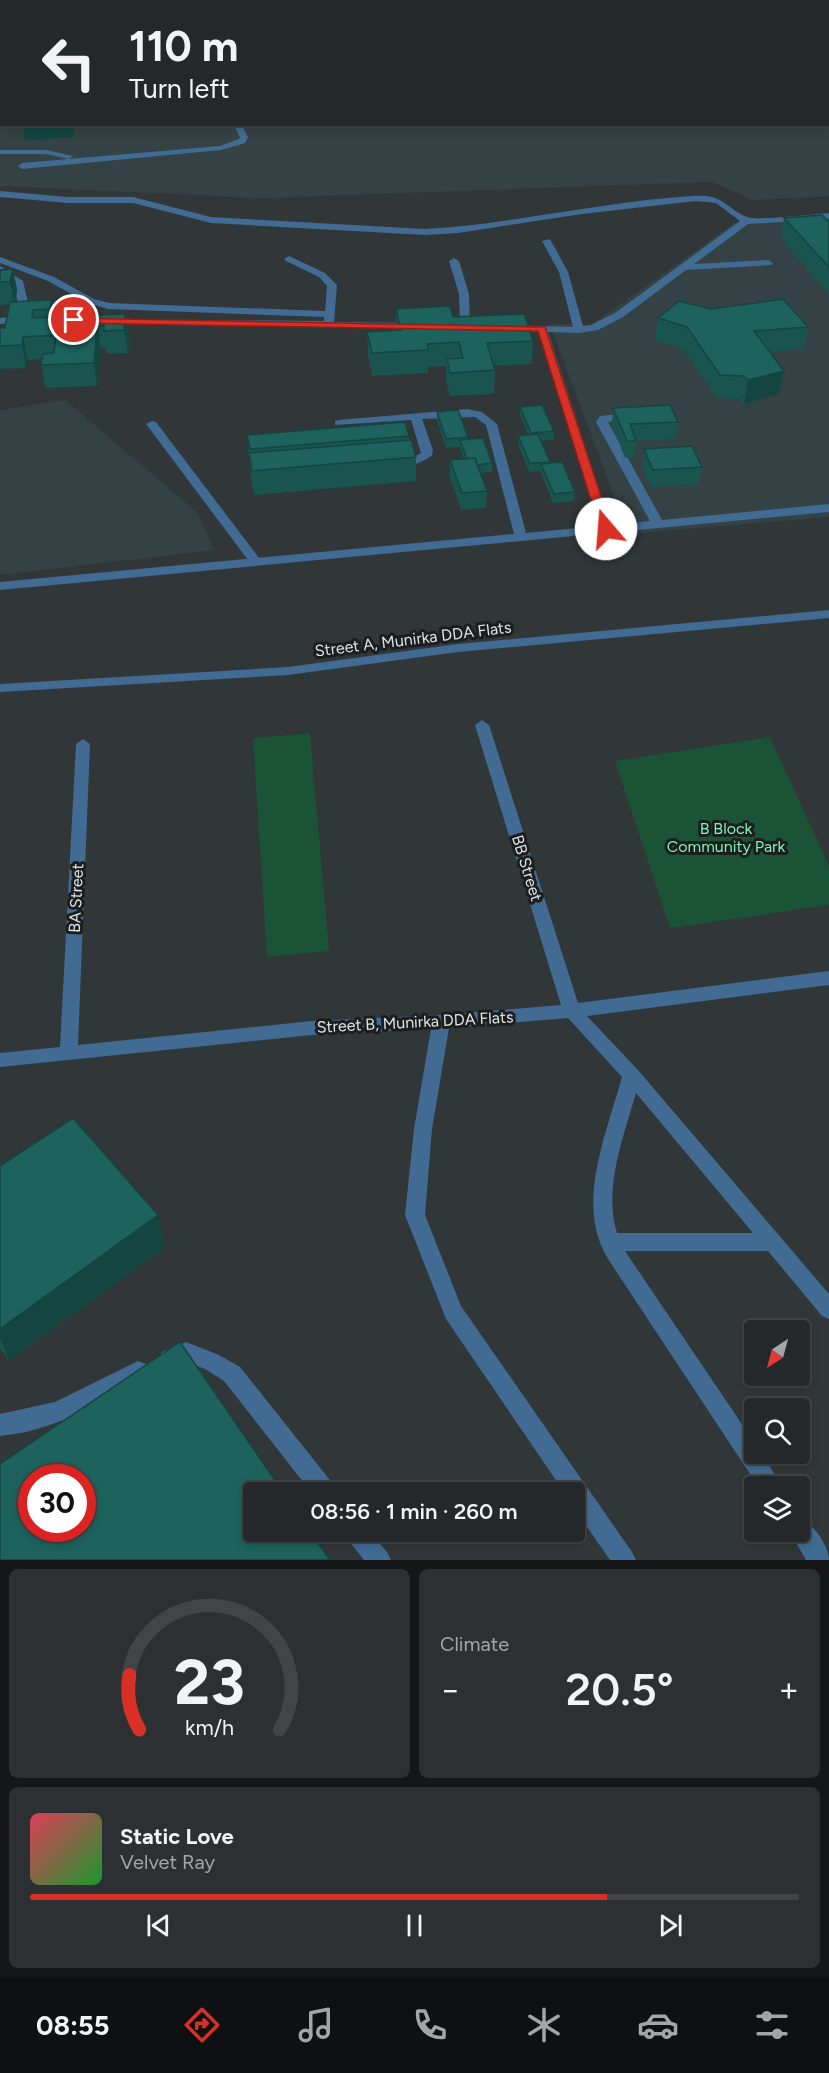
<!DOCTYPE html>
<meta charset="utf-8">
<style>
:root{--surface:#25282a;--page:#2d3032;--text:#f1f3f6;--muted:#a3a6a8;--line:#424447;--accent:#d93025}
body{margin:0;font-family:Figtree,sans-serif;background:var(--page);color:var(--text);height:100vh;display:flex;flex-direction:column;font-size:22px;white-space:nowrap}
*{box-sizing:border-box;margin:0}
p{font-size:20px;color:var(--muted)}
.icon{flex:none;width:33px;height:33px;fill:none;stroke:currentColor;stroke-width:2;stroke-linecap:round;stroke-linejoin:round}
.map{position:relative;height:1560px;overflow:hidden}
.sheet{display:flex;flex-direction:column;gap:9px;padding:9px;background:#141617;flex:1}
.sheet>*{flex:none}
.guide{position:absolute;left:0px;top:0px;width:830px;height:126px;box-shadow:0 3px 9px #0003,0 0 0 2px var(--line);background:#25282a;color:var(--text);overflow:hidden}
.needle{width:39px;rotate:216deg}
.controls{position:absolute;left:744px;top:1320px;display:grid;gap:12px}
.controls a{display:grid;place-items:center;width:66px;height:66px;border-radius:6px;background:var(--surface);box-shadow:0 3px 9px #0003,0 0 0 2px var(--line);font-size:30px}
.speed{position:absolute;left:18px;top:1464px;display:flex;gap:12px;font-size:30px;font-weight:700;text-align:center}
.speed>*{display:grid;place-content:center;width:78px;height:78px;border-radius:50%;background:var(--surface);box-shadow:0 3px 9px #0003,0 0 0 2px var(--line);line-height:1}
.speed .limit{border:9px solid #d22;background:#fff;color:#111}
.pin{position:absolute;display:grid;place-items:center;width:51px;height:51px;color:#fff;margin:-26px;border:3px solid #fff;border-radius:50%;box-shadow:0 2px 6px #0007}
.me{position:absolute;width:66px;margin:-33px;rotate:342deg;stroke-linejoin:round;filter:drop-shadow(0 0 4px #0008)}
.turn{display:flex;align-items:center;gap:21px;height:126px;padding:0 30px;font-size:27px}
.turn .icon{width:78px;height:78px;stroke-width:2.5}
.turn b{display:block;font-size:42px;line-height:51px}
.big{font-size:45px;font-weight:600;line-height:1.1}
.sheet .widget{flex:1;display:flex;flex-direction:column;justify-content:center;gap:9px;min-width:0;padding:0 21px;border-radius:9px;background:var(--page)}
.sheet .dial{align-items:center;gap:0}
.dial svg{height:156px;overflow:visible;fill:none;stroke:var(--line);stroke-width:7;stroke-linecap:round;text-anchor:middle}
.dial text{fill:var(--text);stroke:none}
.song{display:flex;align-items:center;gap:18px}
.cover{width:72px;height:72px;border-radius:9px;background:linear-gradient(135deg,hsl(350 70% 55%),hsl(130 70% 35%))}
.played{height:6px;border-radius:3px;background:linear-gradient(90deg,var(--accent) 75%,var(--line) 75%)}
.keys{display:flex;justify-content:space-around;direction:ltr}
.heat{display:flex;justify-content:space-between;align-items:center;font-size:33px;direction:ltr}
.sheet .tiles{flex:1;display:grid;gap:9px;grid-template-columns:1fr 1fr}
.widget:last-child{grid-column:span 2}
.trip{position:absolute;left:243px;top:1482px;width:342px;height:60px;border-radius:6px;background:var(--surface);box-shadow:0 3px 9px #0003,0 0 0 2px var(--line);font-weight:600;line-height:60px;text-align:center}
.menu{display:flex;height:96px;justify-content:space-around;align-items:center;background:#0f1011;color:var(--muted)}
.menu .icon{width:42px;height:42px}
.menu .on{color:var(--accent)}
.menu b{font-size:27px;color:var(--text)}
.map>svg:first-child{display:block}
</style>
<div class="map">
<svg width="829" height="1560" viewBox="0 0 829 1560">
<rect width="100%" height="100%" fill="#313638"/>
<path fill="#354245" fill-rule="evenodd" d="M0,0h829v196l-75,4 -42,-18 -450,16 -262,-12zM2,2h826v122h-826z
M829,220v297l-201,17 -78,-210 41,1 143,-102z
M65,400l133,113 16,37 -214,25v-165z"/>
<path fill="#1b5336" d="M310,733l19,218 -62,6 -14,-219z
M770,737l59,129v39l-159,23 -55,-167z"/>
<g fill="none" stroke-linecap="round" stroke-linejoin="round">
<path fill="#416b92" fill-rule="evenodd" d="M294,0h13l-16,2z
M400,0h7l1,2h-7z
M570,0h6l1,2h-7z
M735,0h8l1,2h-8z
M828,10h1v4h-1z
M828,33h1v4h-1z
M0,100h2l-2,5z
M233,124h8l7,13 -3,6 -24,7 -199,19 -4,-3 4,-3 198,-17 19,-7 1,-2z
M0,150h46l27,6 -4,3 -23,-5h-46z
M186,1342l33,13 21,12 93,117 3,8h-25l-87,-111 -19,-12 -19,-7 -17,7 -7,-3 -4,-7 4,-7z
M138,1361l8,3 3,7c-9,20 -89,52 -112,58 -12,4 -24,5 -37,7v-22l55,-12z
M344,1532h26l17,20 4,8h-27l-16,-20z"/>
<path fill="#416b92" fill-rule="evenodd" d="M152,421l4,1 103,136 2,3 -2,3h-8l-105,-140z"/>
<path fill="#416b92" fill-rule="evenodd" d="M0,191l68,6h65l78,20 214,12c90,-5 178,-28 268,-33 33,-2 31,12 54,21 10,4 67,-3 82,-4v6l-81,5 -54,40 74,-4 5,3 -2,2 -85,5 -63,47 -25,13 -19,3 -31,-1 63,193 39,-4 -54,-99 4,-6 30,-3 6,3 -2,2 -26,4 54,98 167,-16v8l-829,78v-8l514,-48 -28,-109 -11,-8 -53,2 11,31 -1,5c-10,9 -31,15 -42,7l2,-2 20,-2 9,-5 -10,-33 -76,5v-4l4,-1 128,-11 15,3 15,12 29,109 73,-7 -61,-194 -28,-1 -5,-3 5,-3 63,2 -14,-55 -17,-31 8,-2 18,33 15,54 8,-1 24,-12 125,-92 -24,-18 -20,-2 -114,13 -124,19 -33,2 -214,-12 -78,-20h-65l-68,-6z
M289,256l36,17 12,12 -3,37 83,1 5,3 -5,3 -309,-5 -5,-3 1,-2 220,2v-4l-216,-8 -20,-6 -40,-22 -48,-18v-6l54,20 40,22 15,4 216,8 2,-25 -8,-9 -33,-16 -2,-2z
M454,258l5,3 10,33 1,33 -5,3 -5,-3 -1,-33 -10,-33z
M0,266l23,15 9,38 -1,2 -31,3v-6l21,-2 -8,-34 -13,-9z
M829,610v8l-371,34 -170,23 -288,17v-8l288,-17 170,-23z
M482,720l7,5 89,278 251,-32v14l-242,31 51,54 191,224v25l-7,-3 -54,-65h-143l129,191v12h8l20,32h-24l-150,-227c-5,-9 -10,-20 -12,-30 -11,-47 14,-108 26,-152l-54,-59 -119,10 -17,101 -7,86 36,91 171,246 4,8h-26l-36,-52v-16h-10l-118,-173 -41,-104 9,-86 17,-100 -119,6 -312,32v-14l60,-6 16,-303 7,-5 7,5 -12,301 234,-24 129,-6 120,-10 -86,-280zM636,1093l117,140h-136c-14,-44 7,-98 19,-140z
M800,1518c13,5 29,28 29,42h-23l-16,-28h10z"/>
</g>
<path fill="#19544f" d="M504,0h51l2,2h-51z
M599,0h54l2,2h-54z
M784,218l45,4v72l-48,-55z
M13,269l4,22 -2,11 37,-2 3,17 70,-3 4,22 -1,17 -21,1 -1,-6h-5l-4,38 -52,2 -4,-23 1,-6 -14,1 -2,8 -26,1v-41h5l5,-24 -10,1v-35z
M396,309l57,8 80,24 -1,23 -38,2 1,4 -1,24 -44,2 -4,-14v-16l-18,1v6l-56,3 -4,-21 -1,-23 29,-1z
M711,309l97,18 -4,22 -34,3 14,19 -5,23 -35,10 -5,-5 -22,-1 -33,-48 -29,-10 3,-22z
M520,407l34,24v9l-13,1 9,21v1l25,29 -1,9 -21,2 -12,-30v-2l-12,1 -11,-28v-8l10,-1 -8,-20z
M613,408l65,14 -2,17 -40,2 -2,16 -9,1 -13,-34z
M437,412l31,25v3l24,23v9l-12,1 7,18 -1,17 -25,2 -11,-33v-17l13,-1 -3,-12 -14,1 -9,-28z
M247,435l162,1v4l7,17v24l-162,14 -3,-18z
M644,449l58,18 -3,17 -48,3 -9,-21z
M0,1166l165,81 -156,114 -9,-13z"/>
<path fill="#144540" d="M366,0h26v2h-26z
M0,60h2v29l-2,1z
M53,124h20l2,13 -50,4 -2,-14z
M13,269l4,22 -3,13 -4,-22z
M52,300l4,22 -2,9 -4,-22z
M125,314l4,22 -1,17 -4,-23z
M97,326l4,22 -4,38 -3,-23z
M23,337l5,23 -2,8 -4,-23z
M784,371l-5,23 -35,10 4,-24z
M158,1215l7,32 -156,114 -9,-24v-8z"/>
<path fill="#1d625c" stroke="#144540" stroke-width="1.5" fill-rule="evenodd" d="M526,0h29l2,2h-29z
M622,0h31l2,2h-31z
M0,24l2,3v33h-2z
M0,66h2v10h-2z
M23,124h30l-30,3z
M822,215l7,7v45l-45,-49z
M13,269l-3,13h-10v-12z
M783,299l25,28 -54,4 30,40 -36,9 -5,-4 -23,-1 -33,-48 -29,-9 21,-17 32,8z
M52,300l-2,9 -17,1 -1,8 93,-4 -1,16 -20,1v-6l-7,1 -3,37 -53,2 2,-11 11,-1 2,-18 -33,2 -1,8 -22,1v-18h5l5,-26z
M450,306l3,11 71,-3 9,27 -46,2 8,27 -45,3 -3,-14 16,-1 -4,-16 -32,2 1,6 -56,3 -5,-21 34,-2 -5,-21z
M542,405l12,26 -23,2 -11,-26z
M670,405l8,17 -48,2 6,17h-9l-14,-33z
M458,410l10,27 -22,2 -9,-27z
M405,422l4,14 -159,13 -3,-14z
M538,434l12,28 -20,1 -12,-27z
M483,438l9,25 -15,2 -2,-7 -8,1 -7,-19z
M411,440l5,17 -164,14 -3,-18z
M692,446l10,21 -49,3 -9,-21z
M475,458l12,33 -25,2 -12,-33z
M562,462l13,30 -21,2 -13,-30z
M73,1118l85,97 -158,114v-163z
M180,1342l103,150h-29v40h56l20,28h-330v-96zM32,1478h50v50h-50z"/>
<path fill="#d93025" stroke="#8d1f18" stroke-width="1.5" d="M70,318l475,9 67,202 -6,3 -6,-3 -62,-198 -464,-8 -5,-3z"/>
<g text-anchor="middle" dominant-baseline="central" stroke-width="6" stroke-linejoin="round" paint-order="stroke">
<g font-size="16" fill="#dfe3e4" stroke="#1b1d1e">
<text transform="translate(413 639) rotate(-7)">Street A, Munirka DDA Flats</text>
<text transform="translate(527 868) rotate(73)">BB Street</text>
<text transform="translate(76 898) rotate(-87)">BA Street</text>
<text transform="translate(415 1022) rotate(-3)">Street B, Munirka DDA Flats</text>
</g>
<g font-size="16" fill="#7ef5b3" stroke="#1b1d1e">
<text x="726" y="828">B Block<tspan x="726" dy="18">Community Park</tspan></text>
</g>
</g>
</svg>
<div class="controls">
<a><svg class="needle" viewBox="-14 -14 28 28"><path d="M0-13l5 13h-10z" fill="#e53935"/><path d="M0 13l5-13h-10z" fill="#a3a6a8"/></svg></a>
<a><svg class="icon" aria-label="search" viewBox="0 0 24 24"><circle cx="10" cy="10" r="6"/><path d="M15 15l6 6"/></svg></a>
<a><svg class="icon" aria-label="layers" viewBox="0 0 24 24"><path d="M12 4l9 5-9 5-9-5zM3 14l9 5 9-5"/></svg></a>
</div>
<div class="speed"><div class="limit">30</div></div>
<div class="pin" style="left:74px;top:320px;background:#d93025"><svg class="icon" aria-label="arrive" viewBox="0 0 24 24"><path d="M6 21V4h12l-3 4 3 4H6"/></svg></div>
<svg class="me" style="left:606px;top:529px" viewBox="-20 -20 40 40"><circle r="19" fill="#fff"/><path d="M0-13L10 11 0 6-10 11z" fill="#d93025"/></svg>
<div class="trip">08:56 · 1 min · 260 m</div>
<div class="guide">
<div class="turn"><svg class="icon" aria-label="left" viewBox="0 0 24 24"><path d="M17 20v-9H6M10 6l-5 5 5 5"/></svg><div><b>110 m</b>Turn left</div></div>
</div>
</div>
<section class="sheet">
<div class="tiles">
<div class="widget dial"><svg viewBox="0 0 100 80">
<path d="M14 69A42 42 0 1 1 86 69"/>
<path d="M14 69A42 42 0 0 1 9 41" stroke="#d93025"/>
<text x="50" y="56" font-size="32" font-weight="700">23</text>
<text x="50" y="72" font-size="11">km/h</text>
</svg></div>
<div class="widget"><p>Climate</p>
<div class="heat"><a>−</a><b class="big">20.5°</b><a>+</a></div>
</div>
<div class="widget">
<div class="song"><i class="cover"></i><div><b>Static Love</b><p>Velvet Ray</p></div></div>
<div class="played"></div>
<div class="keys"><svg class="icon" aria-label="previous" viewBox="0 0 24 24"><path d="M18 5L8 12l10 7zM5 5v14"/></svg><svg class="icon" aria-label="pause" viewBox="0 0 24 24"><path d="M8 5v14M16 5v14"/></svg><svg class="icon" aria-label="next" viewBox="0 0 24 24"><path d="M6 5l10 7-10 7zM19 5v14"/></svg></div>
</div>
</div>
</section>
<nav class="menu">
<b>08:55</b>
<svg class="icon on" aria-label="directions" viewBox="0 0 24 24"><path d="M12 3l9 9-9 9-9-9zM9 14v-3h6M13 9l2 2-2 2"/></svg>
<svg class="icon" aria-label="music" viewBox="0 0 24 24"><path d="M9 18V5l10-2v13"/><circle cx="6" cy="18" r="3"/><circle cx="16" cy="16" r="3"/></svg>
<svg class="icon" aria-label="phone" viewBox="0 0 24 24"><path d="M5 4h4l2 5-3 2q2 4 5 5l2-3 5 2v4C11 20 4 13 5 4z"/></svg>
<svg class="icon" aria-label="climate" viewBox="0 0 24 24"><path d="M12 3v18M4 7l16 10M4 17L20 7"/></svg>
<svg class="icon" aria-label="car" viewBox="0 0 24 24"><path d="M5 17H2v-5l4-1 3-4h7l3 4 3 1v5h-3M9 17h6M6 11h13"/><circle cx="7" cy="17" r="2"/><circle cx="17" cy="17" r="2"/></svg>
<svg class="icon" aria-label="filters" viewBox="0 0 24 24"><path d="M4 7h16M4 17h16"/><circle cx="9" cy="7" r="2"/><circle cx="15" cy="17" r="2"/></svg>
</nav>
